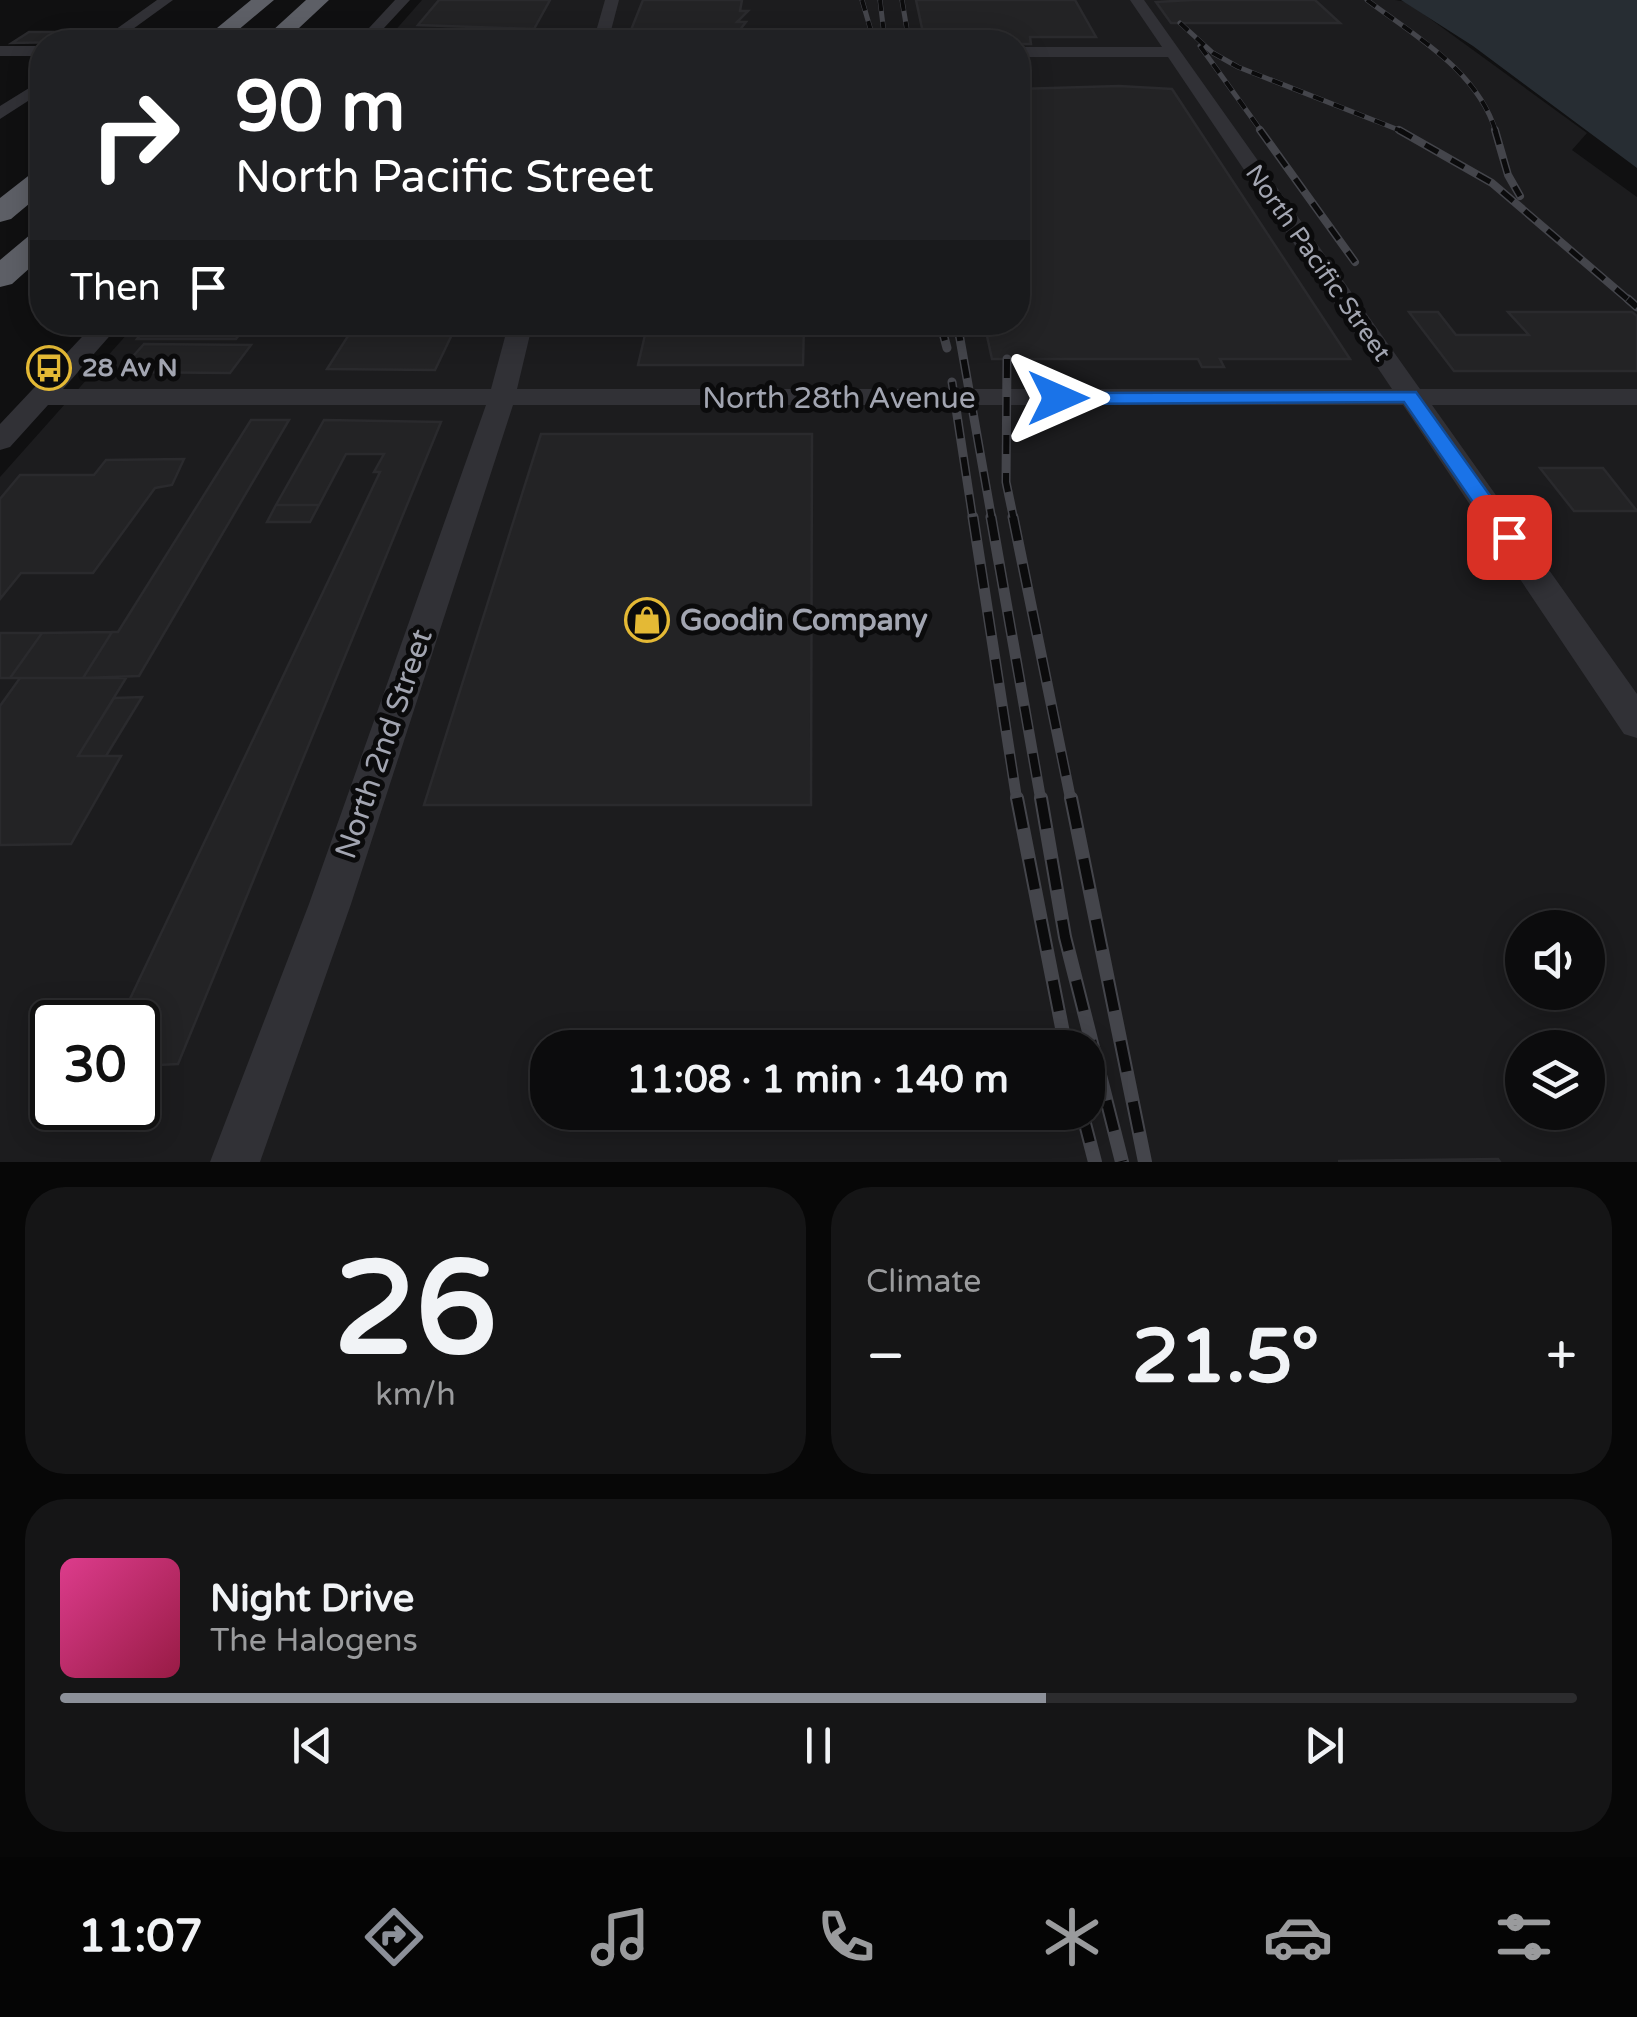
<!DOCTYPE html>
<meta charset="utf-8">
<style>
:root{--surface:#0c0c0d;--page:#151516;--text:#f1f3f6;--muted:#9a9b9d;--line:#2c2c2e;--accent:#8c9099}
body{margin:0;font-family:"Varela Round",sans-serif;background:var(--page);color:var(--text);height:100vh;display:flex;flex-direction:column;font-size:38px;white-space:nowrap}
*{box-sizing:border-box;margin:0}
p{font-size:32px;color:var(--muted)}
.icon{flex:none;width:55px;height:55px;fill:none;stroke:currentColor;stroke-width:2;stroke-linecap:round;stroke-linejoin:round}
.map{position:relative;height:1162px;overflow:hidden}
.sheet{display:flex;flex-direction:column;gap:25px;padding:25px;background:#070707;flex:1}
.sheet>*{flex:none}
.top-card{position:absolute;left:30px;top:30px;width:1000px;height:305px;border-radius:40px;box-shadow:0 5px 25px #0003,0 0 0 2px var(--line);background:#202124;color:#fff;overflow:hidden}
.controls{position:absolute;left:1505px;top:910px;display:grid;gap:20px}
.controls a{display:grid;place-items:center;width:100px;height:100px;border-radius:50%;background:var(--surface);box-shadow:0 5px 25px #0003,0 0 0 2px var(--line);font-size:50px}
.speed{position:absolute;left:30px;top:1000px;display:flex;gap:20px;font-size:50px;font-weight:700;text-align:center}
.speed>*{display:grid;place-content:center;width:130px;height:130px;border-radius:50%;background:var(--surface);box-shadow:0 5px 25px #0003,0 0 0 2px var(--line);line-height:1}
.speed .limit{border:5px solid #111;border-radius:15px;background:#fff;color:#111}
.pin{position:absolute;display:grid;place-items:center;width:85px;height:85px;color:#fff;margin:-42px;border-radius:20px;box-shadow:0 5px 15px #0006}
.me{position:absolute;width:110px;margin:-55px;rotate:90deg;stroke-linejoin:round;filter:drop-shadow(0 0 8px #0008)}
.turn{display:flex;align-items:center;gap:35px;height:210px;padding:0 40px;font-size:45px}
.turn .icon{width:130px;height:130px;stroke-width:2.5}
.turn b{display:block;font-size:70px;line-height:85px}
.then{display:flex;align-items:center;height:95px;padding:0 40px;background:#0003;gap:20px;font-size:38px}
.big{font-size:75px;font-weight:700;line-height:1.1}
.sheet .card{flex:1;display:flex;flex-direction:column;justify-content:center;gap:15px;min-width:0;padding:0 35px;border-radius:40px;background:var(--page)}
.sheet .dial{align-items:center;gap:0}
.dial b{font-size:130px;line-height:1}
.song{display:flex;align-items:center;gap:30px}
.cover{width:120px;height:120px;border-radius:15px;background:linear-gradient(135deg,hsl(330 70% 55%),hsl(340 70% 35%))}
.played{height:10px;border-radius:5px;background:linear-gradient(90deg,var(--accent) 65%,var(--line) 65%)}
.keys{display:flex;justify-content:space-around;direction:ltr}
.heat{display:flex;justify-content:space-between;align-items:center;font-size:55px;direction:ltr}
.sheet .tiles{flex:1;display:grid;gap:25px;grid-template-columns:1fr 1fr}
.card:last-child{grid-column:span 2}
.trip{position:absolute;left:530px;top:1030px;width:575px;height:100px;border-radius:40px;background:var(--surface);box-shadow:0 5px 25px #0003,0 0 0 2px var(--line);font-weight:700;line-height:100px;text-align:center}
.menu{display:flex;height:160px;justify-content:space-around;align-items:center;background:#050505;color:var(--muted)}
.menu .icon{width:70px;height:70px}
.menu .on{color:var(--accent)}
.menu b{font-size:45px;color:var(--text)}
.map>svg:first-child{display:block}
</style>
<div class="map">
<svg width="1637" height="1162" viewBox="0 0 1637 1162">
<rect width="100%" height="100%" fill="#101011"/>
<path fill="#1c1c1e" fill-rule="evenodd" d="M422,0h973l12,2 180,131 -15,17 65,47v965h-1637v-685l137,-154 881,-1v-280h-633zM1522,928h66v64h-66zM52,1022h86v86h-86zM548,1048h540v64h-540zM1522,1048h66v64h-66z"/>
<path fill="#272d33" d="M1401,0h236v168l-164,-122z"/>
<path fill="#232325" stroke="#2a2a2d" stroke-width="2.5" d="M439,0h111l-16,29 -116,-4z
M643,0h99l-2,11h8l-11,11h9l-11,14h9l-9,6h-93l3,-7h-16z
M916,0h159l21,37h-66l1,7h-13l-28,-2 -2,-6h-51l2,6h-14z
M1192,0h123l25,23h-169l-15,-21z
M29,32h56l-16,10 -57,1z
M1119,86l53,3 178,270h-130l4,8h-22l-4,-8h-206l-8,-37h34v-233z
M1409,312h29l18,23h73l-21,-23h124l5,4v55h-183z
M151,322h123l-26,1 -12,16h-99z
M387,322h71l-23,48 -108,-1 21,-33h31z
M648,322h156l-1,43h-165z
M144,344l107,1 -21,28 -111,-1z
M251,420h38l-150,256 -56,2 29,-46h6z
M324,420l117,2 -263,642 -40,2v-44h-19l261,-550h-6l10,-18h-38l-27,51h-43z
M541,434h271l-1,371h-387z
M184,459l-12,26 -17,3 -62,85h-72l-21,26v-100l20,-24h74l12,-15z
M1540,468h63l34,43h-63z
M276,505h43l-9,17h-43z
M112,632l-29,46h-73l32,-45z
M0,633h42l-32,45h-10z
M20,678h106l-48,78h43l-50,88 -71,1v-139z
M142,697l-36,59h-28l36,-58z
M1498,1159l2,3 -162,-1z"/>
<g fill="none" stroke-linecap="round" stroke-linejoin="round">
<path fill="#313136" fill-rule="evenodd" d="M157,0h16l-58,42h-17z
M395,0h15l-39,42h-15z
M605,0h14l-11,42h-15z
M1130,0h14l276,389h217v16h-205l205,289v44l-13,-4 -221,-329h-890l-162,499 -91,258h-50l99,-258 177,-499h-438l-38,42 -10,3v-26l96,-102h26l-59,67h428l18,-67h24l-16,67h875l-224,-332h-150v-10h144z
M0,46h42v10h-42z
M42,80v12l-42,27v-13z"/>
<path fill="#5d5f66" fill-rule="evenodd" d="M251,0h23l-50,42h-24z
M306,0h23l-45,42h-24z
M42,170v23l-31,26 -11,3v-24l32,-25z
M42,231v26l-30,27 -12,3v-27l31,-26z"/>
<g stroke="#44454b" stroke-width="5">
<path id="rail-far4" d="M862,0l12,41
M880,0l5,42
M902,0l7,42
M1367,0c49,37 110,70 129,132
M1180,23l33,30 25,14 166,65
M1200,46l62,86"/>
</g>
<g stroke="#44454b" stroke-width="8">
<path id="rail-far3" d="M1260,130l95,132
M1399,130l93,53 139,119
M1495,130l13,45 12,21"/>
</g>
<g stroke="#44454b" stroke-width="9">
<path id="rail-far2" d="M1628,299l9,8
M940,322l7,26
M957,322l35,198
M1007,359l-1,123 8,38
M952,382l21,138"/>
</g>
<g stroke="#44454b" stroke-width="11">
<path id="rail-far1" d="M973,517l44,284
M991,517l50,284
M1013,517l58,284"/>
</g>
<g stroke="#44454b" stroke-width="14">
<path id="rail" d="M1017,798l49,250
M1041,798l24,139 57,225
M1071,798l74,364
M1082,1112l13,50"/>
</g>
<use href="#rail-far4" stroke="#0b0b0c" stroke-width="4" stroke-dasharray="11" stroke-linecap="butt"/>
<use href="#rail-far3" stroke="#0b0b0c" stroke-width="5" stroke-dasharray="15" stroke-linecap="butt"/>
<use href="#rail-far2" stroke="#0b0b0c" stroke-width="6" stroke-dasharray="19" stroke-linecap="butt"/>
<use href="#rail-far1" stroke="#0b0b0c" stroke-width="8" stroke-dasharray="24" stroke-linecap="butt"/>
<use href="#rail" stroke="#0b0b0c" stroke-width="10" stroke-dasharray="31" stroke-linecap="butt"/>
</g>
<path fill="#1a73e8" stroke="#114b97" stroke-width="2.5" d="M1416,392l100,140v11h-15l-97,-141 -346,2 -10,-6 10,-5z"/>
<defs>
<g id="bus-ring" transform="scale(2.25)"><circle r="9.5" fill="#0b0b0c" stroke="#e4b935" stroke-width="1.5"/><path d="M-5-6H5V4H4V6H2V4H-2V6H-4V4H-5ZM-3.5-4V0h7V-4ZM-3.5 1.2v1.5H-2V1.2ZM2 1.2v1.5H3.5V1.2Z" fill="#e4b935"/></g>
<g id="shop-ring" transform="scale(2.25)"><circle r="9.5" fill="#0b0b0c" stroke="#e4b935" stroke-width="1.5"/><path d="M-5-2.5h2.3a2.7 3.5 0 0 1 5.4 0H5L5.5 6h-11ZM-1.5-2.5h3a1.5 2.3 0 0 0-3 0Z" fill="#e4b935"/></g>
</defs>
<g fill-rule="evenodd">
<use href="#bus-ring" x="49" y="368"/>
<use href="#shop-ring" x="647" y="620"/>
</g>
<g text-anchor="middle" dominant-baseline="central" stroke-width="10" stroke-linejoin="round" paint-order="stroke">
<g font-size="25" fill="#a2a5b1" stroke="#0b0b0c">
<text transform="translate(1318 263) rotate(55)">North Pacific Street</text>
</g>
<g font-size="25" font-weight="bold" fill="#a2a5b1" stroke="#0b0b0c" text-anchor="start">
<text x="82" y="368">28 Av N</text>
</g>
<g font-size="30" fill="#a2a5b1" stroke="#0b0b0c">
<text x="839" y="398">North 28th Avenue</text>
<text transform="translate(384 744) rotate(-71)">North 2nd Street</text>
</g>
<g font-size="30" font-weight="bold" fill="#a2a5b1" stroke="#0b0b0c" text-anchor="start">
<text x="680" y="620">Goodin Company</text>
</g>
</g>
</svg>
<div class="controls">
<a><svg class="icon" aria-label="sound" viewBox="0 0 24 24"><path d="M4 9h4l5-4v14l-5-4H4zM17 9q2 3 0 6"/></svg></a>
<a><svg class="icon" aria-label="layers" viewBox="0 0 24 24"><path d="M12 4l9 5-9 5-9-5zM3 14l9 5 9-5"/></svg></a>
</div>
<div class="speed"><div class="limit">30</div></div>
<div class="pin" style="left:1509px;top:537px;background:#d93025"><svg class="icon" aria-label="arrive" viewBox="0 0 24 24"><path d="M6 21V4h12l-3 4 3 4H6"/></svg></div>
<svg class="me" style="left:1058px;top:398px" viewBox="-20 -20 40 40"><path d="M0-17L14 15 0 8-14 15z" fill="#1a73e8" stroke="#fff" stroke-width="4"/></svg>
<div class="trip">11:08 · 1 min · 140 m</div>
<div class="top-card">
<div class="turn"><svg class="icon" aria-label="right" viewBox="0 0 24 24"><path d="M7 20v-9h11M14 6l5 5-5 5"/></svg><div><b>90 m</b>North Pacific Street</div></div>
<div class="then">Then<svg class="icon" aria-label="arrive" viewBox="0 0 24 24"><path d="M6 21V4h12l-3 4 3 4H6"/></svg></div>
</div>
</div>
<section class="sheet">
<div class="tiles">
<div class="card dial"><b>26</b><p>km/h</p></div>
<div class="card"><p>Climate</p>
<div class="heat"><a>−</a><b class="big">21.5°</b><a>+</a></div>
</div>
<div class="card">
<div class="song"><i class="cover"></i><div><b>Night Drive</b><p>The Halogens</p></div></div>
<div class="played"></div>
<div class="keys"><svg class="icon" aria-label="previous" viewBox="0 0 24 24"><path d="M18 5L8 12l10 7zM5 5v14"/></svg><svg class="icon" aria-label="pause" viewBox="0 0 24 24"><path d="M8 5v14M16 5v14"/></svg><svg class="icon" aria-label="next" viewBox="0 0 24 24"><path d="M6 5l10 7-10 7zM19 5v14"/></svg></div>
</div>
</div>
</section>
<nav class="menu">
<b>11:07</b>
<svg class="icon on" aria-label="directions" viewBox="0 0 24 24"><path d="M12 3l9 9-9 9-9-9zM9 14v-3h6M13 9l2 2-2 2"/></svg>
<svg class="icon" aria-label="music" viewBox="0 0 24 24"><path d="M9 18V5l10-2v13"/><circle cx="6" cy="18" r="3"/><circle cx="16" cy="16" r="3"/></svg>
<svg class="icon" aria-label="phone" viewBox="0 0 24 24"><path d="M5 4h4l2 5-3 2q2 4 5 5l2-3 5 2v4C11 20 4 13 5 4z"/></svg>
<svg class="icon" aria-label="climate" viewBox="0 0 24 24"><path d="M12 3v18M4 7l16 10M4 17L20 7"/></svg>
<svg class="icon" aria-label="car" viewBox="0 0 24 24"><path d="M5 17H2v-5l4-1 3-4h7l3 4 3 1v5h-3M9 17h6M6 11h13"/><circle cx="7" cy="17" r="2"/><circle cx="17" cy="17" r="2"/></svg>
<svg class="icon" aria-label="filters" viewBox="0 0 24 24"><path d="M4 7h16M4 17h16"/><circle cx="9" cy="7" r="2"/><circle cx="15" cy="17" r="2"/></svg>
</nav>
